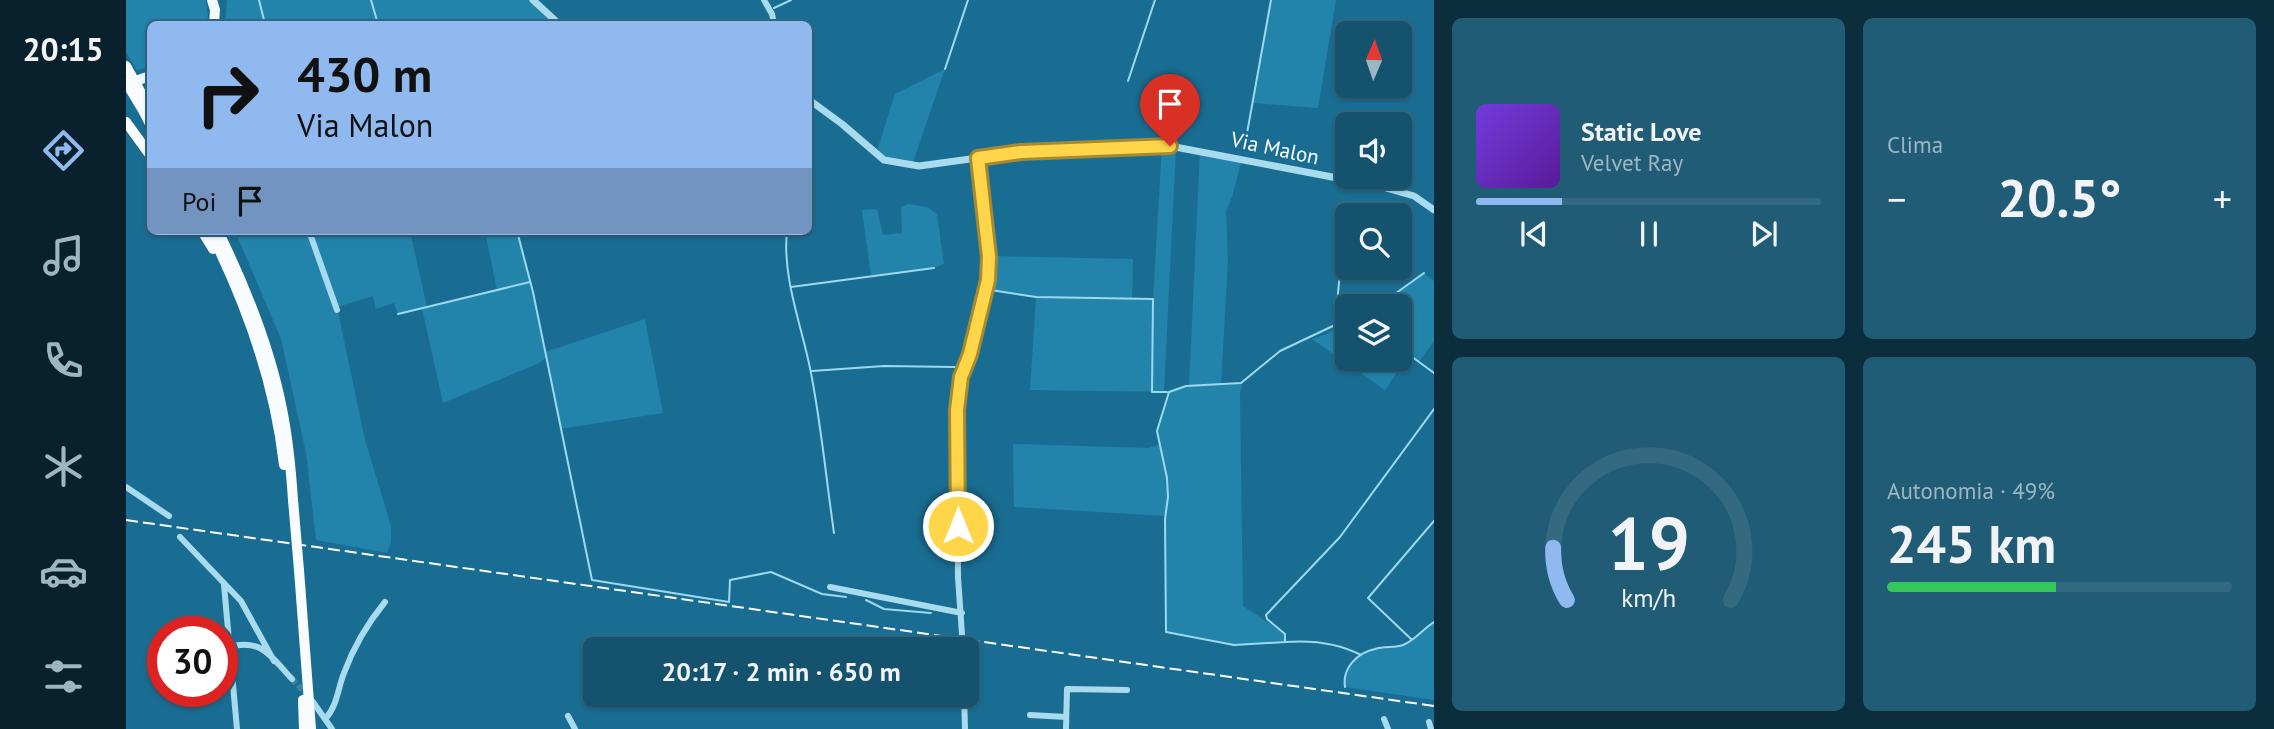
<!DOCTYPE html>
<html lang="it">
<meta charset="utf-8">
<style>
:root{--surface:#14526e;--page:#215c76;--text:#f1f3f6;--muted:#9db6c2;--line:#336981;--accent:#90b9f0}
body{margin:0;font-family:"PT Sans",sans-serif;background:var(--page);color:var(--text);height:100vh;display:flex;flex-direction:column;font-size:26px;white-space:nowrap}
*{box-sizing:border-box;margin:0}
p{font-size:23px;color:var(--muted)}
.icon{flex:none;width:38px;height:38px;fill:none;stroke:currentColor;stroke-width:2;stroke-linecap:round;stroke-linejoin:round}
.map{position:relative;flex:1;overflow:hidden}
.drawer{display:flex;flex-direction:column;gap:18px;padding:18px;background:#0b2d3c;width:840px}
.drawer>*{flex:none}
.guide{position:absolute;left:21px;top:21px;width:665px;height:214px;border-radius:10px;box-shadow:0 2px 5px #0004,0 0 0 2px var(--line);background:#90b9f0;color:#111;overflow:hidden}
.needle{width:46px;rotate:2deg}
.buttons{position:absolute;left:1209px;top:21px;display:grid;gap:14px}
.buttons a{display:grid;place-items:center;width:77px;height:77px;border-radius:10px;background:var(--surface);box-shadow:0 2px 5px #0004,0 0 0 2px var(--line);font-size:35px}
.speed{position:absolute;left:21px;top:616px;display:flex;gap:14px;font-size:35px;font-weight:700;text-align:center}
.speed>*{display:grid;place-content:center;width:91px;height:91px;border-radius:50%;background:var(--surface);box-shadow:0 2px 5px #0004,0 0 0 2px var(--line);line-height:1}
.speed .limit{border:10px solid #d22;background:#fff;color:#111}
.pin{position:absolute;display:grid;place-items:center;width:60px;height:60px;color:#fff;margin:-72px -30px;border-radius:50% 50% 50% 0;rotate:-45deg;box-shadow:0 0 7px #0007}
.pin .icon{rotate:45deg}
.me{position:absolute;width:77px;margin:-38px;rotate:0deg;stroke-linejoin:round;filter:drop-shadow(0 0 5px #0008)}
.turn{display:flex;align-items:center;gap:24px;height:147px;padding:0 35px;font-size:32px}
.turn .icon{width:91px;height:91px;stroke-width:2.5}
.turn b{display:block;font-size:49px;line-height:60px}
.then{display:flex;align-items:center;height:66px;padding:0 35px;background:#0003;gap:14px;font-size:26px}
.big{font-size:52px;font-weight:700;line-height:1.1}
.drawer .card{flex:1;display:flex;flex-direction:column;justify-content:center;gap:10px;min-width:0;padding:0 24px;border-radius:10px;background:var(--page)}
.drawer .dial{align-items:center;gap:0}
.dial svg{height:182px;overflow:visible;fill:none;stroke:var(--line);stroke-width:7;stroke-linecap:round;text-anchor:middle}
.dial text{fill:var(--text);stroke:none}
.song{display:flex;align-items:center;gap:21px}
.cover{width:84px;height:84px;border-radius:10px;background:linear-gradient(135deg,hsl(260 70% 55%),hsl(270 70% 35%))}
.played{height:7px;border-radius:4px;background:linear-gradient(90deg,var(--accent) 25%,var(--line) 25%)}
.keys{display:flex;justify-content:space-around;direction:ltr}
.heat{display:flex;justify-content:space-between;align-items:center;font-size:38px;direction:ltr}
.charge{height:10px;border-radius:5px;background:linear-gradient(90deg,#34c759 49%,var(--line) 0)}
.drawer .tiles{flex:1;display:grid;gap:18px;grid-template-columns:repeat(2,1fr)}
.trip{position:absolute;left:457px;top:637px;width:396px;height:70px;border-radius:10px;background:var(--surface);box-shadow:0 2px 5px #0004,0 0 0 2px var(--line);font-weight:700;line-height:70px;text-align:center}
main{display:flex;flex:1;min-height:0}
.tabs{display:flex;flex-direction:column;width:126px;justify-content:space-around;align-items:center;background:#08212c;color:var(--muted)}
.tabs .icon{width:49px;height:49px}
.tabs .selected{color:var(--accent)}
.tabs b{font-size:32px;color:var(--text)}
.map>svg:first-child{display:block}
</style>
<main>
<nav class="tabs">
<b>20:15</b>
<svg class="icon selected" aria-label="directions" viewBox="0 0 24 24"><path d="M12 3l9 9-9 9-9-9zM9 14v-3h6M13 9l2 2-2 2"/></svg>
<svg class="icon" aria-label="music" viewBox="0 0 24 24"><path d="M9 18V5l10-2v13"/><circle cx="6" cy="18" r="3"/><circle cx="16" cy="16" r="3"/></svg>
<svg class="icon" aria-label="phone" viewBox="0 0 24 24"><path d="M5 4h4l2 5-3 2q2 4 5 5l2-3 5 2v4C11 20 4 13 5 4z"/></svg>
<svg class="icon" aria-label="climate" viewBox="0 0 24 24"><path d="M12 3v18M4 7l16 10M4 17L20 7"/></svg>
<svg class="icon" aria-label="car" viewBox="0 0 24 24"><path d="M5 17H2v-5l4-1 3-4h7l3 4 3 1v5h-3M9 17h6M6 11h13"/><circle cx="7" cy="17" r="2"/><circle cx="17" cy="17" r="2"/></svg>
<svg class="icon" aria-label="filters" viewBox="0 0 24 24"><path d="M4 7h16M4 17h16"/><circle cx="9" cy="7" r="2"/><circle cx="15" cy="17" r="2"/></svg>
</nav>
<div class="map">
<svg width="1308" height="729" viewBox="0 0 1308 729">
<rect width="100%" height="100%" fill="#1a6d92"/>
<path fill="#2283ab" d="M0,0h80l2,17 -3,7h-55v43l-13,3 -11,-18z
M101,0h306l22,24h-330z
M1145,0h65l-18,108 -65,-5z
M819,69l-33,96 -28,-5 -8,-6 19,-60z
M1036,146l14,1 -12,245 -134,-2 6,-93 -50,-7 3,-34 144,3 -1,39 21,1z
M1074,151l42,8 -10,38 -6,14 2,49 -7,125 20,-2 1,3 -2,7 3,213 42,28v8l-51,3 -68,-13 -1,-116 -151,-9 -1,-63 135,4 10,-3 -1,-14 12,-39 20,-6z
M782,204l19,3 10,7 7,50 -10,4 -63,8 -9,-66 15,-1 6,26 19,-2 -1,-26z
M109,231h175l17,76 70,-17 -12,-59h32l14,50 14,71 100,-33 18,94 -103,16 -14,-71 -9,6 -94,39 -21,-95 -24,6 -4,-11 -18,6 -3,-13 -36,11 28,133 26,86v16l-4,11 -71,-13 -10,-87 -25,-114z
M1298,273l10,8v60l-15,21 -10,-7 -24,35 -73,-51c22,-7 23,-7 32,-28l3,2 1,46h52v-53h-22z
M1308,622v78l-89,-13c-3,-19 12,-33 30,-38 9,-3 20,-1 28,-4 11,-4 21,-17 31,-23z"/>
<g fill="none" stroke-linecap="round" stroke-linejoin="round">
<path stroke="#9cd9f1" stroke-width="2" d="M133,0l6,24
M245,0l7,24
M648,8l17,-8
M819,69l23,-69
M1002,81l27,-81
M1118,150l27,-150
M682,171l4,1
M391,231l16,61 59,288 137,22 1,-22 41,-8 51,22 24,3
M661,231c-5,45 14,93 23,137 11,54 16,110 24,165
M665,287l143,-19
M865,290l45,7 117,2 -1,93h15
M1252,306l46,-33
M272,314l132,-32
M1274,348l34,25
M686,371l72,-5 71,1
M740,600l18,9 47,4
M1285,639l-43,-41 66,-77
M1159,642l-51,3 -68,-13 -1,-113 3,-22 -1,-19 -10,-47 12,-39 17,-6 55,-3 39,-32 55,-26 8,-85
M1235,655c-23,-12 -50,-15 -76,-13v-8l-18,-15 -1,-4 74,-78 94,-128
M1219,687c-3,-19 12,-34 30,-38 9,-3 20,-1 28,-4 11,-4 21,-17 31,-23"/>
<path stroke="#3c83a2" stroke-width="6" stroke-dasharray="6 3" stroke-linecap="butt" d="M166,679l16,17"/>
<path stroke="#a9dbef" stroke-width="6" d="M638,0l8,14 2,10
M183,231l28,79
M0,487l43,29
M54,537l61,64 33,60
M98,585l13,144
M704,587l132,26
M103,647c34,-9 42,10 63,32
M837,649l-5,-72 -1,-168 4,-32 9,-24 18,-73 1,-24 -11,-98
M838,695l1,34
M187,702l19,27
M904,715l36,2
M442,716l7,13
M200,718c11,-12 12,-30 18,-45 10,-27 23,-49 41,-71
M1258,719l4,10
M1303,722l2,7
M940,729l1,-40 60,1"/>
<path stroke="#a9dbef" stroke-width="7" d="M407,0l26,24
M682,99l34,25 42,36 35,6 102,-14 149,-6 209,40 35,10 20,14"/>
<path stroke="#f2faff" stroke-width="10" d="M86,0l3,10 -1,14
M1,84l23,-8"/>
<path stroke="#f8fcff" stroke-width="10" d="M18,112l6,12
M0,122l24,33
M76,231l11,18
M84,231c36,72 65,153 74,234
M92,231c27,55 52,117 64,178 6,30 9,60 11,91
M173,570l12,159
M177,700l1,29"/>
<path stroke="#fff" stroke-width="2" stroke-dasharray="12 5" stroke-linecap="butt" d="M0,520l1308,186"/>
<path stroke="#f8fcff" stroke-width="10" d="M0,66l24,43
M0,82l18,30
M167,500l6,70"/>
</g>
<g fill="none" stroke-linecap="round" stroke-linejoin="round">
<g stroke="#a68a30" stroke-width="18">
<path id="route" d="M832,526l-1,-116 4,-33 9,-23 18,-74 1,-23 -11,-99 43,-6 149,-6"/>
</g>
<use href="#route" stroke="#ffd54a" stroke-width="12"/>
</g>
<g text-anchor="middle" dominant-baseline="central" stroke-width="7" stroke-linejoin="round" paint-order="stroke">
<g font-size="21" fill="#fff" stroke="#1a6d92">
<text transform="translate(1149 148) rotate(12)">Via Malon</text>
</g>
</g>
</svg>
<div class="buttons">
<a><svg class="needle" viewBox="-14 -14 28 28"><path d="M0-13l5 13h-10z" fill="#e53935"/><path d="M0 13l5-13h-10z" fill="#9db6c2"/></svg></a>
<a><svg class="icon" aria-label="sound" viewBox="0 0 24 24"><path d="M4 9h4l5-4v14l-5-4H4zM17 9q2 3 0 6"/></svg></a>
<a><svg class="icon" aria-label="search" viewBox="0 0 24 24"><circle cx="10" cy="10" r="6"/><path d="M15 15l6 6"/></svg></a>
<a><svg class="icon" aria-label="layers" viewBox="0 0 24 24"><path d="M12 4l9 5-9 5-9-5zM3 14l9 5 9-5"/></svg></a>
</div>
<div class="speed"><div class="limit">30</div></div>
<div class="pin" style="left:1044px;top:146px;background:#d93025"><svg class="icon" aria-label="arrive" viewBox="0 0 24 24"><path d="M6 21V4h12l-3 4 3 4H6"/></svg></div>
<svg class="me" style="left:832px;top:526px" viewBox="-20 -20 40 40"><circle r="17" fill="#ffd54a" stroke="#fff" stroke-width="3"/><path d="M0-11L8 9 0 5-8 9z" fill="#fff"/></svg>
<div class="trip">20:17 · 2 min · 650 m</div>
<div class="guide">
<div class="turn"><svg class="icon" aria-label="right" viewBox="0 0 24 24"><path d="M7 20v-9h11M14 6l5 5-5 5"/></svg><div><b>430 m</b>Via Malon</div></div>
<div class="then">Poi<svg class="icon" aria-label="arrive" viewBox="0 0 24 24"><path d="M6 21V4h12l-3 4 3 4H6"/></svg></div>
</div>
</div>
<section class="drawer">
<div class="tiles">
<div class="card">
<div class="song"><i class="cover"></i><div><b>Static Love</b><p>Velvet Ray</p></div></div>
<div class="played"></div>
<div class="keys"><svg class="icon" aria-label="previous" viewBox="0 0 24 24"><path d="M18 5L8 12l10 7zM5 5v14"/></svg><svg class="icon" aria-label="pause" viewBox="0 0 24 24"><path d="M8 5v14M16 5v14"/></svg><svg class="icon" aria-label="next" viewBox="0 0 24 24"><path d="M6 5l10 7-10 7zM19 5v14"/></svg></div>
</div>
<div class="card"><p>Clima</p>
<div class="heat"><a>−</a><b class="big">20.5°</b><a>+</a></div>
</div>
<div class="card dial"><svg viewBox="0 0 100 80">
<path d="M14 69A42 42 0 1 1 86 69"/>
<path d="M14 69A42 42 0 0 1 8 46" stroke="#90b9f0"/>
<text x="50" y="56" font-size="32" font-weight="700">19</text>
<text x="50" y="72" font-size="11">km/h</text>
</svg></div>
<div class="card"><p>Autonomia · 49%</p><b class="big">245 km</b><div class="charge"></div></div>
</div>
</section>
</main>
